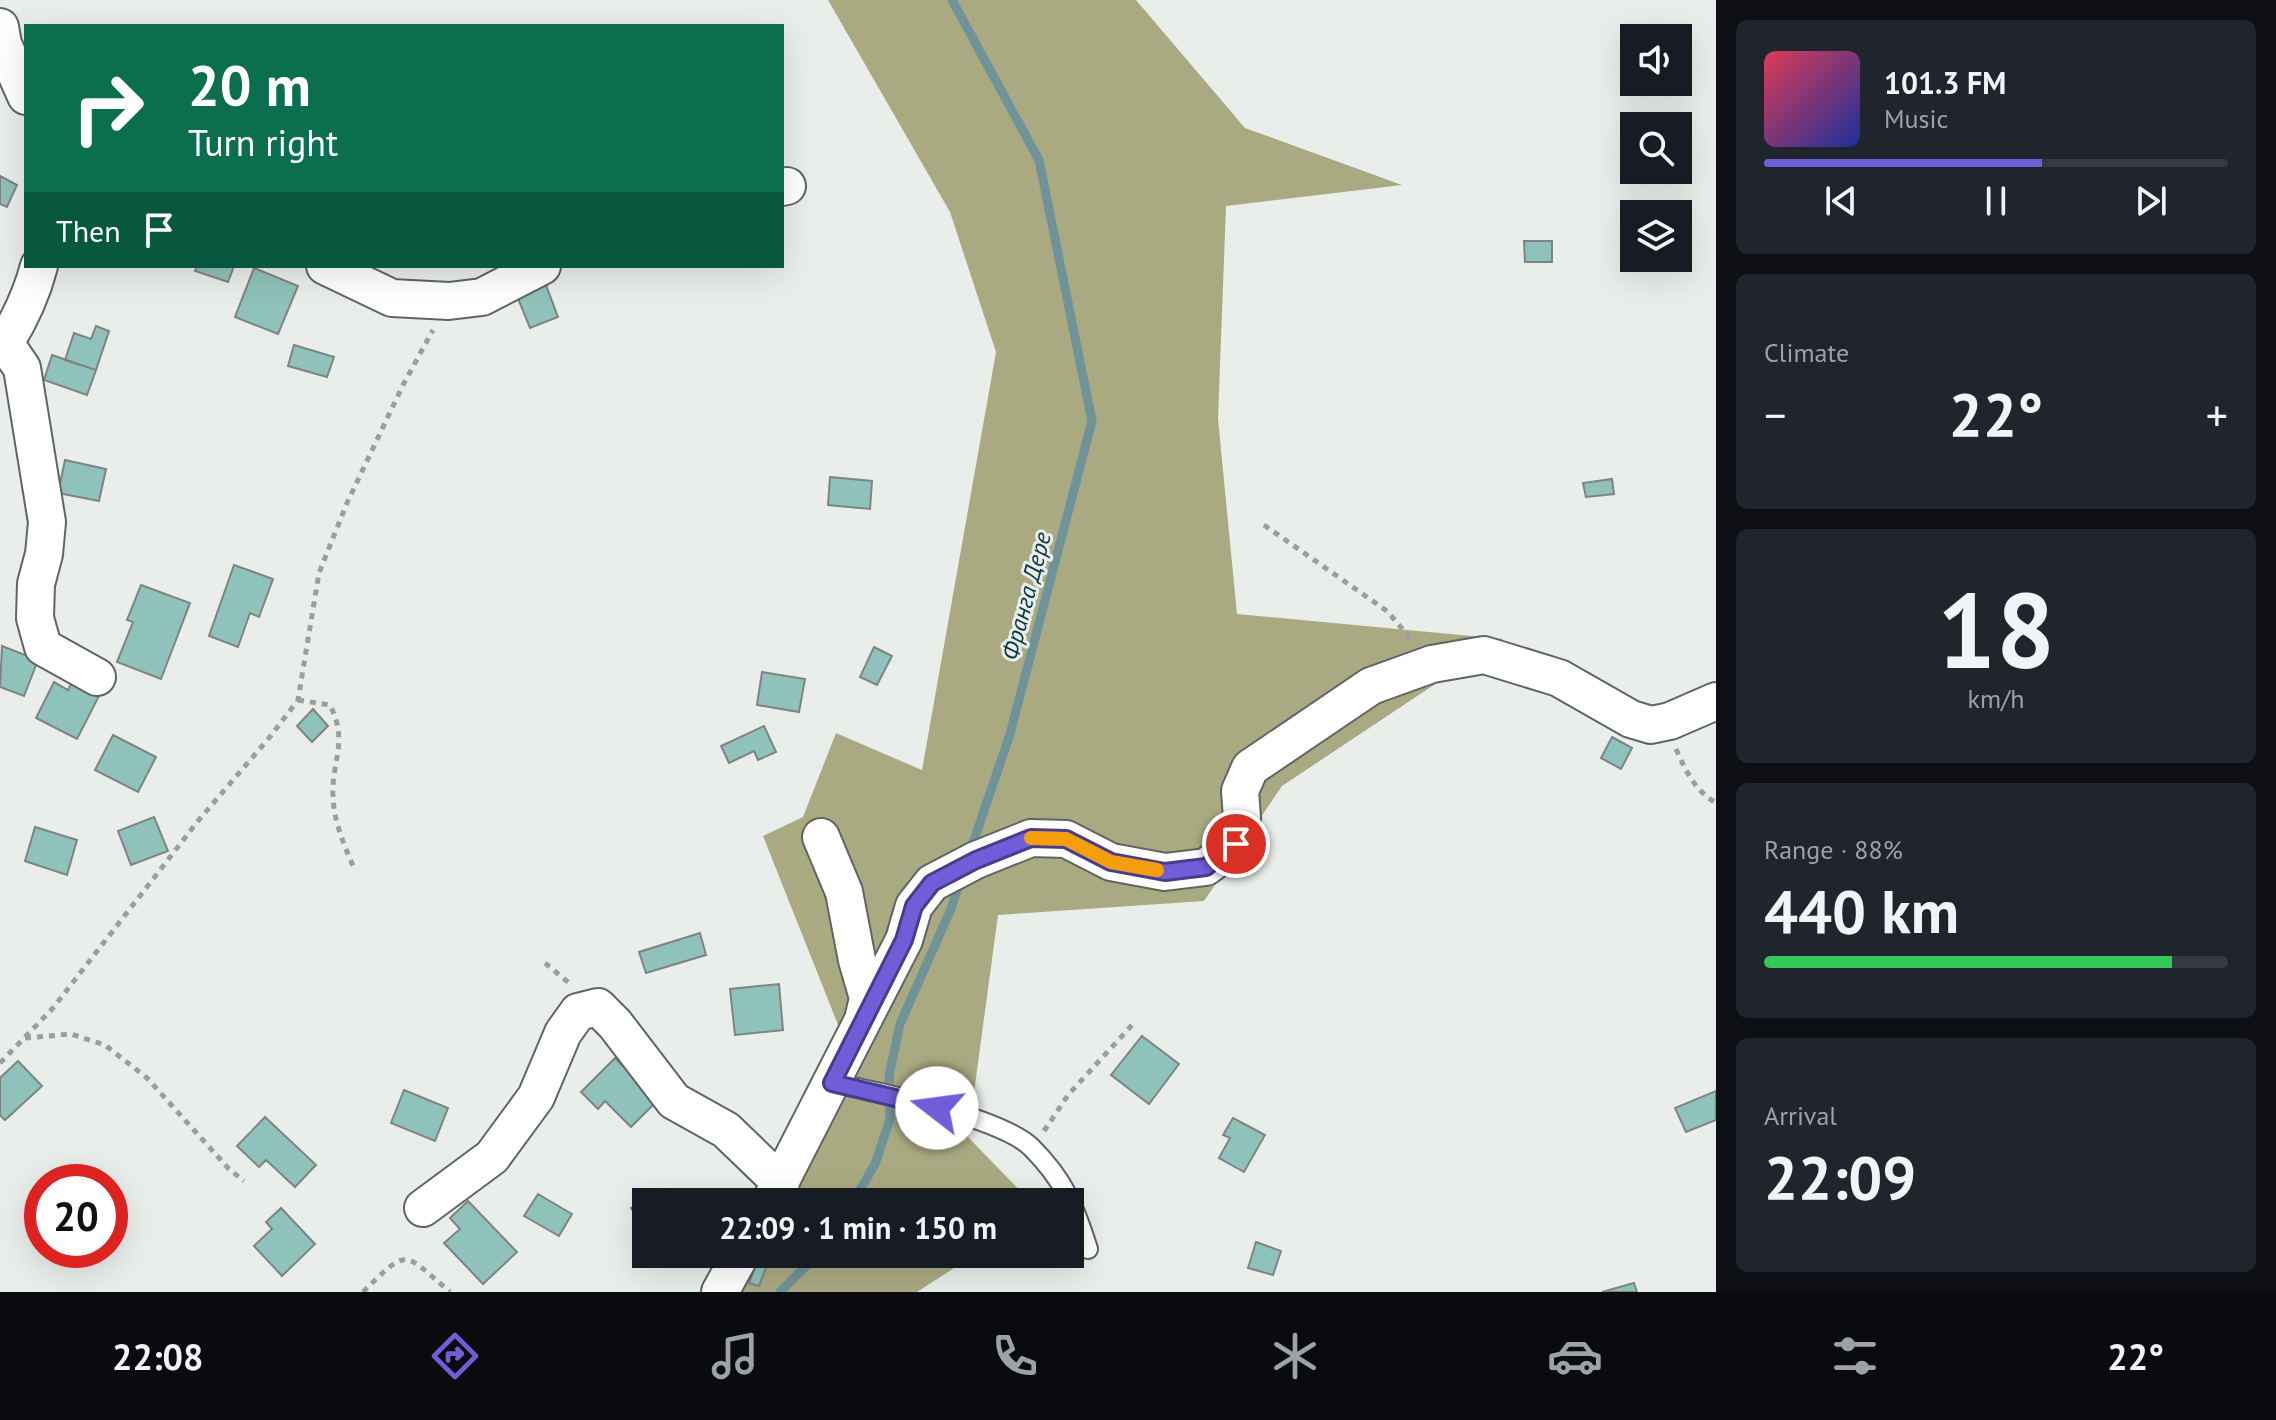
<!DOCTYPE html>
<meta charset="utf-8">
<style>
:root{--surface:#171b24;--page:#20242c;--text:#f1f3f6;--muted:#9ea1a6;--line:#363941;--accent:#6f5ed8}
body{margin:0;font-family:"PT Sans",sans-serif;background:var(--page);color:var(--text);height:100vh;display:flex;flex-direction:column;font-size:30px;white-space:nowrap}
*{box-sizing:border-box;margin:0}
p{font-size:26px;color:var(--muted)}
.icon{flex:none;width:44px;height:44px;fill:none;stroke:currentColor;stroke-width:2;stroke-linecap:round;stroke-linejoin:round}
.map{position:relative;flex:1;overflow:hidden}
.sheet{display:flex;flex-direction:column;gap:20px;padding:20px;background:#0d0f14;width:560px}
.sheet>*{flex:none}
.banner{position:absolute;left:24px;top:24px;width:760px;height:244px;border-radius:0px;box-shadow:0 8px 32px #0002;background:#0b6e4f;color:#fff;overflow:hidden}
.tools{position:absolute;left:1620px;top:24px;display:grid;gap:16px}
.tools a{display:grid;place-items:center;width:72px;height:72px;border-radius:0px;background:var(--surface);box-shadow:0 8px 32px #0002;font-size:40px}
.speed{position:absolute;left:24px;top:1164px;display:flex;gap:16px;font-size:40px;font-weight:700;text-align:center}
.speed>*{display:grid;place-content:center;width:104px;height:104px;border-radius:50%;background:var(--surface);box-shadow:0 8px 32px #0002;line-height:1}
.speed .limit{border:12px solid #d22;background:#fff;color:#111}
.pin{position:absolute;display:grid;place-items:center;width:68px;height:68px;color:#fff;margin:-34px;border:4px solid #fff;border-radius:50%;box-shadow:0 2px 8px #0007}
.me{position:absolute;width:88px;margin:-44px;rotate:285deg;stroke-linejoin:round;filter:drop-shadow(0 0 6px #0008)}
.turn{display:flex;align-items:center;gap:28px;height:168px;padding:0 32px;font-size:36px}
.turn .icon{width:104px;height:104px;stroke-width:2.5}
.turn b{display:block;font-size:56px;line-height:68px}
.then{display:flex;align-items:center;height:76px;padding:0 32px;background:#0003;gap:16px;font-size:30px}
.big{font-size:60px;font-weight:700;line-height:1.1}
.sheet .widget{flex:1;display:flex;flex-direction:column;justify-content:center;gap:12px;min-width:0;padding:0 28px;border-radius:12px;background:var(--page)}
.sheet .dial{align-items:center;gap:0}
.dial b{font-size:104px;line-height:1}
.song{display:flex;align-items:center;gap:24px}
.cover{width:96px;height:96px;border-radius:12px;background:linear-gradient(135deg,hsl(350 70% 55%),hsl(230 70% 35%))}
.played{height:8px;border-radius:4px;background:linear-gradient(90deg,var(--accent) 60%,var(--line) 60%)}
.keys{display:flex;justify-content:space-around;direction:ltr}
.heat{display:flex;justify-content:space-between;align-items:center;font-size:44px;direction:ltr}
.charge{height:12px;border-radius:6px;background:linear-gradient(90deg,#34c759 88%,var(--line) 0)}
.trip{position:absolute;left:632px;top:1188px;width:452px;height:80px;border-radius:0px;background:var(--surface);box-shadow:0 8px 32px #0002;font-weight:700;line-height:80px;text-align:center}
.menu{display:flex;height:128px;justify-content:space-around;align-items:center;background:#090b0e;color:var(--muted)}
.menu .icon{width:56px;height:56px}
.menu .on{color:var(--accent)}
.menu b{font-size:36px;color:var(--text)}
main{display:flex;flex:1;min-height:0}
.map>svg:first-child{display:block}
</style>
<main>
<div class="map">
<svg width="1716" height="1292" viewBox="0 0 1716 1292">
<rect width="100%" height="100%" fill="#eaeeeb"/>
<path fill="#aaaa82" d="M828,0h308l109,128 157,57 -176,21 -8,213 19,195 266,25 -221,147 -78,115 -206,14 -30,222 63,65h-251l74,-137 -91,-229 40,-19 33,-84 86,37 74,-418 -46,-140z
M751,1254h225l-59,38h-187z"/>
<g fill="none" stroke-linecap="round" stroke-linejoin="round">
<path stroke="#6f9399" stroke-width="9" d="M952,0l87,160 53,261 -82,313 -40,118
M853,1202l22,-38 15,-45 -1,-43 11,-52 51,-115 9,-28
M780,1292l38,-38"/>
</g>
<path fill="#8fc2ba" stroke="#7f8483" stroke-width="2" d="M1640,27l23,1v10h-24z
M0,176l17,9 -10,22 -7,-3z
M1524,241h28v21h-27z
M197,266h37l-6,16 -33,-11z
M254,268l44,18 -20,48 -43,-17z
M546,285l12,32 -28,11 -13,-32z
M96,326l13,5 -13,39 -31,-10 9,-27 17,6z
M294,345l40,12 -7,20 -39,-11z
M52,355l44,15 -9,25 -43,-15z
M65,460l41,9 -7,32 -41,-8z
M830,477l42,4 -2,28 -42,-4z
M1612,479l2,15 -28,3 -3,-14z
M234,565l39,14 -14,38 -9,-4 -12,34 -29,-11z
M141,585l49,18 -29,76 -44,-17 16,-40 -6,-2z
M2,646l36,14 -14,36 -24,-9z
M874,647l18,9 -15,29 -17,-8z
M762,672l43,7 -6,33 -42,-7z
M73,680l27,14 -23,45 -41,-21 18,-36 14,8z
M313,709l15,17 -16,16 -15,-16z
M764,726l12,26 -18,8 -4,-9 -25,12 -8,-17z
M113,735l43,22 -18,35 -43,-22z
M1612,737l20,11 -11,21 -20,-11z
M154,817l14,34 -37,14 -13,-34z
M35,827l42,13 -10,35 -42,-14z
M700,933l6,22 -60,18 -7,-21z
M779,984l4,46 -48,5 -5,-46z
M1142,1036l37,28 -30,40 -38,-29z
M615,1058l42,43 -26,26 -26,-26 -7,8 -17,-17z
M18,1061l24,25 -37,34 -5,-5v-37z
M404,1090l44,18 -13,33 -44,-18z
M1716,1091v29l-30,12 -11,-24z
M265,1117l51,48 -21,22 -29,-27 -7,7 -22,-21z
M1233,1118l32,17 -21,37 -25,-14 11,-20 -7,-3z
M654,1193l6,9h-14l-1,27 -14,-21z
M538,1194l34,20 -13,22 -35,-20z
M468,1201l49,51 -34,32 -39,-41 16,-14 -10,-11z
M281,1208l34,36 -33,32 -28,-30 18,-17 -6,-7z
M1256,1242l25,9 -8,24 -25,-7z
M760,1254h11l-12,32 -10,-3z
M1634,1283l3,9h-35z"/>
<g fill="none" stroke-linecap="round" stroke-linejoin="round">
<g stroke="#606462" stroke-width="22">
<path id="service" d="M832,1083c45,8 169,35 199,64 33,33 43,58 57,102"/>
</g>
<g stroke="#606462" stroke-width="40">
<path id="minor" d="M0,27l3,17 23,52
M782,187l5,-1
M325,266l67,32 57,3 33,-4 60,-31
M5,343l17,25 25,154 -3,32 -8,30 -1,34 8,29 54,30
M0,344l5,-1c15,-24 27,-50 34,-77
M863,1020l41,-80 10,-34 18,-23 44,-23 55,-22 35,1 45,23 54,10 41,-5 30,-23 6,-26 -2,-27 10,-23 121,-82 61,-22 52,-9 75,23 72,41 20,6 19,-4 46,-20
M770,1202l93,-182 5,-22 -11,-38 -13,-68 -23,-55
M423,1208l69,-51 44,-60 27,-64 15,-21 20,-5 17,17 59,77 52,29 55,53
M720,1292l21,-38"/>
</g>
<path stroke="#9b9e9c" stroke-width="5" stroke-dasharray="6 6" stroke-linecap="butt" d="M1264,525l123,86 24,28
M298,700l32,5c19,38 1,56 3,92 1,25 11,48 21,71
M1676,749c10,22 19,42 40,54
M545,963l24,20
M25,1038l46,-4 34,11 42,33 82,91 15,12
M0,1063l53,-55 145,-187 71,-83 29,-38 21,-127 28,-70 56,-118 30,-55
M1044,1131l24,-36 65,-71
M363,1292c46,-45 39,-41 87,0"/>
<use href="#service" stroke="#fff" stroke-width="18"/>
<use href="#minor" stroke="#fff" stroke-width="36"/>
</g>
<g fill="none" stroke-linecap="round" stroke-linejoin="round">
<g stroke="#483d8c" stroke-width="20">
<path id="route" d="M937,1108l-105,-25 72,-143 10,-34 18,-23 44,-23 55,-22 35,1 45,23 54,10 41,-5 30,-23"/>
</g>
<use href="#route" stroke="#6f5ed8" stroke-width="14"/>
<path stroke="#f59e0b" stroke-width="14" d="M1031,838l35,1 45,23 46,8"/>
</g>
<g text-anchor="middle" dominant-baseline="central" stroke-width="6" stroke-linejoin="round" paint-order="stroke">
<g font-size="24" font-style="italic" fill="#073940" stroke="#eaeeeb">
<text transform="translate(1026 596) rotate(-75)">Франга Дере</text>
</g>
</g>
</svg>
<div class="tools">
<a><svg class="icon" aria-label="sound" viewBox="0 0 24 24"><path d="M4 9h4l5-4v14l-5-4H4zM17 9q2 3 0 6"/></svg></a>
<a><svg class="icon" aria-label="search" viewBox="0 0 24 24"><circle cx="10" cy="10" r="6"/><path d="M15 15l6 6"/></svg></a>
<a><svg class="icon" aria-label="layers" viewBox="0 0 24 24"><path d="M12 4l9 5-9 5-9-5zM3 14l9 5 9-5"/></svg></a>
</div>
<div class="speed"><div class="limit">20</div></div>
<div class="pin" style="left:1236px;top:844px;background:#d93025"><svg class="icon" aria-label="arrive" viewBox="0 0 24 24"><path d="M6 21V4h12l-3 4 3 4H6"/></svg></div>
<svg class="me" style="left:937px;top:1108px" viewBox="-20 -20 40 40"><circle r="19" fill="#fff"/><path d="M0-13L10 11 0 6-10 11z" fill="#6f5ed8"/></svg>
<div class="trip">22:09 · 1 min · 150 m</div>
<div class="banner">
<div class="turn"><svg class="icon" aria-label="right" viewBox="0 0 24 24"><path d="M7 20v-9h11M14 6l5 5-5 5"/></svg><div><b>20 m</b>Turn right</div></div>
<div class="then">Then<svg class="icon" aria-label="arrive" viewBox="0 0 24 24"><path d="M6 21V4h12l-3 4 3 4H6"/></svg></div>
</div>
</div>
<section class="sheet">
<div class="widget">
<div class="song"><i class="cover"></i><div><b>101.3 FM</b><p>Music</p></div></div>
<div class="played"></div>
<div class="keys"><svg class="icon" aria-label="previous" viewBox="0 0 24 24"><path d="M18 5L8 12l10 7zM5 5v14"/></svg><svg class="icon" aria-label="pause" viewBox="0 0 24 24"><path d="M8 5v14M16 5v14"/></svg><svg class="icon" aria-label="next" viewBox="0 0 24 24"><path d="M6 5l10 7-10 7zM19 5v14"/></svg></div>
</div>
<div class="widget"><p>Climate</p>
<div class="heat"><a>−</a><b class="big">22°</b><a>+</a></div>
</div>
<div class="widget dial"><b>18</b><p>km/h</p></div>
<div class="widget"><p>Range · 88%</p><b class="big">440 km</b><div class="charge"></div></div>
<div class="widget"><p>Arrival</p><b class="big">22:09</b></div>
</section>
</main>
<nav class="menu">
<b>22:08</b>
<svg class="icon on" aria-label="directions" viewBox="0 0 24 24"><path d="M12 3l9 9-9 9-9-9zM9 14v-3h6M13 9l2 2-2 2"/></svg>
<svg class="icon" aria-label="music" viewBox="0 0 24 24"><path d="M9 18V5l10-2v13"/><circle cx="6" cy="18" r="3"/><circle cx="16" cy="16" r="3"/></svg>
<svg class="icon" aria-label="phone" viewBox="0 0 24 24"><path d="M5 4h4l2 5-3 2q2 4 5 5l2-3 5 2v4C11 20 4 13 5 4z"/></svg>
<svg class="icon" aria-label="climate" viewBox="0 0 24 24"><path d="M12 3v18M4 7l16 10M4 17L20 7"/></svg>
<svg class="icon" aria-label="car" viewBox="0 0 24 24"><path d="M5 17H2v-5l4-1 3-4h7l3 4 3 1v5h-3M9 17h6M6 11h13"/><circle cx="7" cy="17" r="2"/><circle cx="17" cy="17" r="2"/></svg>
<svg class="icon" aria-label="filters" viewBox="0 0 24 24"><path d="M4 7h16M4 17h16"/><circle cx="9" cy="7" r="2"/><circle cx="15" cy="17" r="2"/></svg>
<b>22°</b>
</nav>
